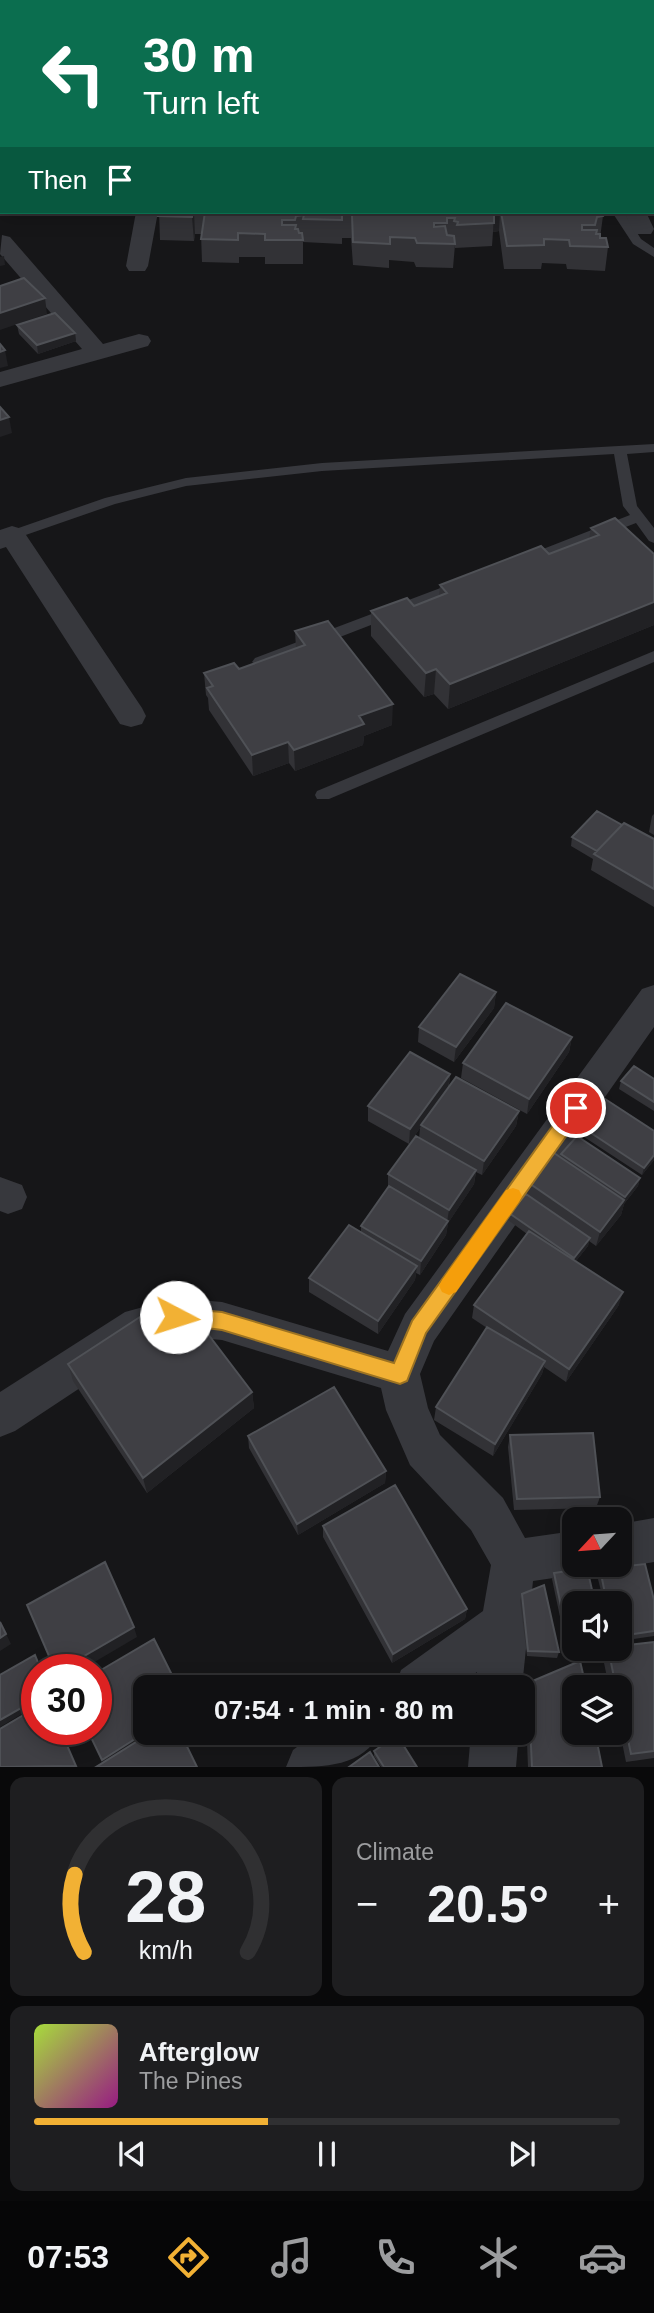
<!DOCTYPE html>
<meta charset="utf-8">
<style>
:root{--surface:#101012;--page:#1e1e20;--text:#f1f3f6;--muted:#9c9d9f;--line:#303032;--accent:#f2b134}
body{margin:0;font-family:Helvetica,sans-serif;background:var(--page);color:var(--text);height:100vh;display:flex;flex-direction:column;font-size:26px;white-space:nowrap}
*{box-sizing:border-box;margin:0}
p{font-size:23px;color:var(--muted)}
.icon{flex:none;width:38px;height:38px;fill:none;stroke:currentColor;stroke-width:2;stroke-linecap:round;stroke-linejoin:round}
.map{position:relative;height:1767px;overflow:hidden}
.drawer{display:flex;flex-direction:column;gap:10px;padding:10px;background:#09090a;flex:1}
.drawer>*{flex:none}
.top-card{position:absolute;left:0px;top:0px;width:654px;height:214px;box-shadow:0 4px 18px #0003,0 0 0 2px var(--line);background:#0b6e4f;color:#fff;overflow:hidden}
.needle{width:46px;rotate:244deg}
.tools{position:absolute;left:562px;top:1507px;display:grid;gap:14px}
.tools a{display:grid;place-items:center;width:70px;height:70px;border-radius:14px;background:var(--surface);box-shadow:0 4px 18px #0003,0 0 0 2px var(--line);font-size:35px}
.speed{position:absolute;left:21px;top:1654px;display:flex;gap:14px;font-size:35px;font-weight:700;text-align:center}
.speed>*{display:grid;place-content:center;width:91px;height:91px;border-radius:50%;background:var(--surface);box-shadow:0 4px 18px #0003,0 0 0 2px var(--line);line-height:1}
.speed .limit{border:10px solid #d22;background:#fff;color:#111}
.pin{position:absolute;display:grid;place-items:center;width:60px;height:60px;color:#fff;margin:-30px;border:4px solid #fff;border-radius:50%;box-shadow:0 2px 7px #0007}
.me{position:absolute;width:77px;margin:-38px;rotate:95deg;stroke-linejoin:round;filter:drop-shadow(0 0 5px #0008)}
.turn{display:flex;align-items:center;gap:24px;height:147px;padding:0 28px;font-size:32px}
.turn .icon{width:91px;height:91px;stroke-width:2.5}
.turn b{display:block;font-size:49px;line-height:60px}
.then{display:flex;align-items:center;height:66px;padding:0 28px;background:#0003;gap:14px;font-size:26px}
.big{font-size:52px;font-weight:600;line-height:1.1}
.drawer .tile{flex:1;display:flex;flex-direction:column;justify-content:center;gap:10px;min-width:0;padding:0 24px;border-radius:14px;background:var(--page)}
.drawer .dial{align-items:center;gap:0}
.dial svg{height:182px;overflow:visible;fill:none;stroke:var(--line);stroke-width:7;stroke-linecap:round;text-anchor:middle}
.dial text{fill:var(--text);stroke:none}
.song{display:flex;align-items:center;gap:21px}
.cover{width:84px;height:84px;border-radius:10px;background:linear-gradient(135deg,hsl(80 70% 55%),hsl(310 70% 35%))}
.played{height:7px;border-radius:4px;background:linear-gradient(90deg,var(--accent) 40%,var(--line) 40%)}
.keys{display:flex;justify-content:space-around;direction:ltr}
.heat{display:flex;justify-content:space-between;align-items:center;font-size:38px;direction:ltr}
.drawer .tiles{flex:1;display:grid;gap:10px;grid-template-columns:1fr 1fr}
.tile:last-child{grid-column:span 2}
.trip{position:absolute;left:133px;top:1675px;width:402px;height:70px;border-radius:14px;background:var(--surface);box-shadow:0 4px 18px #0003,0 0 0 2px var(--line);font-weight:600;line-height:70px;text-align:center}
.tabs{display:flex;height:112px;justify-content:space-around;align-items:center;background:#060607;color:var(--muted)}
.tabs .icon{width:49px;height:49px}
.tabs .on{color:var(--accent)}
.tabs b{font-size:32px;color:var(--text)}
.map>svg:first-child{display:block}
</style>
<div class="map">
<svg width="654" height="1767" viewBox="0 0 654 1767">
<rect width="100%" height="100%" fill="#161618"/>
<path fill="#2c353c" d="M0,0h654v89l-1,-87h-651v74z"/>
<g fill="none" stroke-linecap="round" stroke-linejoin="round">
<path fill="#37383d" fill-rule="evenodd" d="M612,212h12l17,27 13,9v9l-21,-13z
M654,444v8l-27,2 10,52 17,22v15l-5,-2 -13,-18 -111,43 -5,-2 -2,-3 2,-3 110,-43 -7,-9 -9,-52 -292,17 -136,15 -71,18 -98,34h-10l-2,-3 2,-3 98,-34 81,-20 136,-15z
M459,581l7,5 -2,3 -199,77 -5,1 -8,-5 3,-4z
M654,651v11l-325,137h-12l-2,-4 2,-4z"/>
<path fill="#37383d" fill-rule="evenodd" d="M136,212h22l-10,54 -3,5h-16l-3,-5z
M624,212h22l8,17 -3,5h-16z
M2,235l8,2 93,107 36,-10 9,2 3,5 -3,5 -148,41v-15l82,-23 -82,-95z
M12,526l10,3 120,179 4,8 -4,8 -11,3 -11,-3 -114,-177 -6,2v-19z
M654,985v42l-220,314 -14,33 8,34 12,27 63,63 22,40 49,-7v33h18l-2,5 -16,6 -41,6 -11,106h-46l1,-15 -20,15h-62l6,-17 82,-59 8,-46 -20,-35 -61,-65 -24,-55 -5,-22 -159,-48 -46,-4 -28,7 -133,88 -15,6v-45l125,-80 51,-14 46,4 166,49 17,-37 237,-325z
M0,1177l22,8 5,12 -5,12 -14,5 -8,-3z
M654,1518v44l-34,6 -9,-4h9v-40z
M317,1732h64c-19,35 -55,35 -95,35l7,-17z
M471,1732h48l-3,35h-48z"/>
<path fill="#37383d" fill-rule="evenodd" d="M0,132h2v15h-2z
M653,145h1v14h-1z"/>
</g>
<path fill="#323236" d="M159,212l435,1 9,3 -3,22 8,9 -3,24 -38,-2 -1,-5 -24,-1 -1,6h-37l-5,-38 -6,1 -1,14 -37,2v-3l-2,23 -37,-1 -2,-5 -25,-2v8l-36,-3 -2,-27h-9v6l-39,-2v-3v25h-38v-7h-26v6l-37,-1 -1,-28h-6l-1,7 -34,-1z
M17,325l58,8 1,8 -38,13 -19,-20z
M591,528l63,26v71l-206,84 -14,-15 -10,3 -53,-61v-25l43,-5 25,-10 1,-11 109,-31 40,-15z
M295,631l97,94 -28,11 -1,9 -68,26 -6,-8 -36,13 -44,-66 -1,-12 -2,-3 -2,-22 35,-4 57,-20z
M654,814v21l-5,-3 3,-16z
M622,825l32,14v68l-63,-37 2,-11 -22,-13 1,-9z
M496,992l-2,16 -40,54 -36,-20 1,-15z
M572,1037l-3,15 -42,62 -66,-36 2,-15z
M450,1074l-1,12 70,25 -3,15 -34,49 -6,-3 -2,12 -26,39 -2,12 -26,40 -4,-2 -1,7 -37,54 -69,-42v-14l52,-46v-6l27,-37v-15l31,-36 1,-10 -11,16 -41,-23v-15z
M654,1079v32l-35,-22 2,-8z
M579,1125l75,35 -12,15 -64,-42z
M561,1154l79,24 -2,8 -14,18 -3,11 -25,31 -7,-5 -1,5 -12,15 43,44 -53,77 -22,-15 -2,7 -49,82 -59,-36 2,-13 51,-79 -15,-10 2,-13 53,-71 -19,-14 1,-7 18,-19 2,-11 31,-26z
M68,1364l184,28 2,16 -107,85 -74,-112z
M510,1435l90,62 -4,11 -82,2 -6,-63z
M248,1436l138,35 -1,12 -87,52 -49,-87z
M323,1526l144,83 -2,10 -73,44 -69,-126z
M600,1569l54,31v36l-34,5v-38h-16l-7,-28z
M554,1573l20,30v45h4l-11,2 -15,-71z
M522,1594l37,58 -2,6 -30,-2 -7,-56z
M654,1642v116l-28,4 -6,-30v-45h-11l-6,-29 4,-10z
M528,1683l74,84h-74l-3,-75z
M374,1751l43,16h-36l-7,-11z"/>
<path fill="#212124" d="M194,212l1,22 -1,7 -2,-24z
M494,212h6l-1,19 -6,1z
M4,256l1,9 -5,1v-9z
M45,298l2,16 -47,16v-17z
M75,333l1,8 -38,13 -1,-9z
M5,350l3,16 -8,2v-16z
M9,417l3,16 -12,4v-17z
M654,602v23l-206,84 2,-25z
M436,669l-2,25 -10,3 2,-24z
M393,704l-1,21 -28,11 -1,9 -68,26 -1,-21 65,-34z
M288,742l1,21 -36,13 -1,-21z
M496,992l-2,16 -40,54 2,-15z
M572,1037l-3,15 -42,62 2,-15z
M450,1074l-2,15 -27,36 -1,3 -11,16 1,-15z
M519,1111l-3,15 -34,49 2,-14z
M654,1155v5l-12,15 2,-7z
M476,1170l-2,14 -26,39 -2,12 -26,40 1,-14 26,-39 2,-12z
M640,1178l-2,8 -14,18 -3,11 -25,31 4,-14 24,-30 1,-5z
M590,1238l-2,8 -16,20 2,-8z
M417,1266l-2,14 -37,54v-13z
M623,1292l-4,13 -53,77 3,-13z
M545,1361l-3,13 -49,82 2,-12z
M252,1392l2,16 -107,85 -4,-15z
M386,1471l-1,12 -87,52 -1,-11z
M467,1609l-2,10 -73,44 1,-9z
M0,1621l11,23 -11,7z
M134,1627l3,10 -56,33h-21z
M37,1699v6l-37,22v-7z
M146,1732h17l-58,35 -3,-7z"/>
<path fill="#3f3f44" stroke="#4f5156" stroke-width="2" d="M159,212h34l-1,5 -34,-1z
M205,212h289v11l-37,2 1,-3 -4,-1 1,-3h-8v5h-13v4l11,-1 2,9 7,1 1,8 -38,-1 -2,-5 -25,-1v7l-37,-2 -1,-27h-10v5l-39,-1 1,-4 -8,1 -1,4h-13v5h14l-1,4h3l1,4h3l1,7h-38v-6l-27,-1v7l-37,-1z
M501,212h93v1l8,-1 1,4 -6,1 -2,8h-13v5h15l-1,4h4v4h6l2,9 -38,-1 -1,-6 -25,-1v6l-37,1z
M24,278l21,20 -45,15v-27z
M55,313l20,20 -38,12 -20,-20z
M0,344l5,6 -5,2z
M0,407l9,10 -9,3z
M615,518l39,36v48l-204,82 -14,-15 -10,4 -55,-62 36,-13 7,8 33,-13 -7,-8 101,-39 8,8 50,-19 -8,-7z
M328,621l65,83 -34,12 5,8 -70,26 -6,-8 -36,13 -45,-67 6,-2 -9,-13 30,-10 5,6 66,-24 -10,-14z
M597,811l25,14 -25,26 -25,-14z
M624,823l30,16v50l-60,-35z
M460,974l36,18 -40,55 -37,-20z
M506,1003l66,34 -43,62 -66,-36z
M410,1052l40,22 -40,55 -42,-23z
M634,1066l20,13v23l-33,-21z
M456,1077l63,34 -35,50 -63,-36z
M602,1097l52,34v24l-10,13 -65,-43z
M416,1136l60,34 -27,40 -61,-36z
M577,1136l63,42 -15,19 -64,-43z
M554,1153l70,47 -24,32 -71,-49z
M389,1186l59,35 -27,40 -60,-35z
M526,1194l64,44 -16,20 -65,-45z
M349,1225l68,41 -39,55 -69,-43z
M529,1231l94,61 -54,77 -95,-64z
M143,1315l58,10 51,67 -109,86 -75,-114z
M487,1327l58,34 -50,83 -59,-37z
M334,1387l52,84 -89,53 -49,-88z
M593,1433l7,64 -83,2 -7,-64z
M395,1485l72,124 -74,45 -70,-128z
M105,1562l29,65 -74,43h-5l-28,-65z
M645,1564l9,36v31l-34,5v-33h-13l-7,-34z
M587,1568l8,35h-21v41h-5l-15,-71z
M544,1585l15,67 -31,-1 -6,-57z
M0,1622l6,12 -6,4z
M154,1639l24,48h-33l1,45 -44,28 -15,-31h9v-56z
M654,1642v109l-23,3 -11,-52v-15h-4l-8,-39h12v-2z
M35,1655l6,15h-4v29l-37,21v-45z
M580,1661l6,26h-12v45h21l7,35h-70l-4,-84z
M37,1707v22h23l16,37 -76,1v-38z
M152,1732h28l17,35h-101z
M397,1735l20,32h-33l-10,-16z
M370,1752l9,15h-30z"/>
<path fill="#f2b134" stroke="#9d7322" stroke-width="2" d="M576,1101l6,2 2,5 -2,6 -156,219 -19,48 -7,3 -178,-54 -53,-7 -3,-6 3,-7 7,-2 46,4 172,51 18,-42 157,-218z"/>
<path fill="#f59e0b" d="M513,1188l6,2 3,6 -3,6 -63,90 -7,3 -7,-3 -3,-6 3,-6 64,-90z"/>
</svg>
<div class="tools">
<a><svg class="needle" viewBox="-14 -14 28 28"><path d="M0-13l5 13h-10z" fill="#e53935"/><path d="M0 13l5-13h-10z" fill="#9c9d9f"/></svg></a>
<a><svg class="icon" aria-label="sound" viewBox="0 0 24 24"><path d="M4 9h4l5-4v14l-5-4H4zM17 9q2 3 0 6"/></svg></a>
<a><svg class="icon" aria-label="layers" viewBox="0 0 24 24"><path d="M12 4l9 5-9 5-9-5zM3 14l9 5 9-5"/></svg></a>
</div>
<div class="speed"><div class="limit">30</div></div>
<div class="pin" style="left:576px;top:1108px;background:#d93025"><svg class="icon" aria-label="arrive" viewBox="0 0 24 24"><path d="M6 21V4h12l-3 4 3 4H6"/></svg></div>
<svg class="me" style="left:176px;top:1317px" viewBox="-20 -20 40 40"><circle r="19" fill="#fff"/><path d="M0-13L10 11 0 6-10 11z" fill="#f2b134"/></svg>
<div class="trip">07:54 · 1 min · 80 m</div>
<div class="top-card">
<div class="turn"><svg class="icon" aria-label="left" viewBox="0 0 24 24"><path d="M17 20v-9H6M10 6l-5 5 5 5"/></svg><div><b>30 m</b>Turn left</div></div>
<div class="then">Then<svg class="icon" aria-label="arrive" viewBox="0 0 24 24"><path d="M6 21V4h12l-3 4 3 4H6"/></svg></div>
</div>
</div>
<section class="drawer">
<div class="tiles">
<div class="tile dial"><svg viewBox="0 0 100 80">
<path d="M14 69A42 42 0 1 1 86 69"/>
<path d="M14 69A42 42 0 0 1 10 35" stroke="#f2b134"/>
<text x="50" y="56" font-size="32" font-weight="700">28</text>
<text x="50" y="72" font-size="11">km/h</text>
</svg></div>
<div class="tile"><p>Climate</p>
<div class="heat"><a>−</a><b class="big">20.5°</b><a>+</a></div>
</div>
<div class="tile">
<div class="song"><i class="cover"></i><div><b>Afterglow</b><p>The Pines</p></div></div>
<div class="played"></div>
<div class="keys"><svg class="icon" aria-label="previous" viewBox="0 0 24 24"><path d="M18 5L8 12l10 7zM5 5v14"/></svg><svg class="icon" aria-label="pause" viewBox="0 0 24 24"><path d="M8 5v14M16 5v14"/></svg><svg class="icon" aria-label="next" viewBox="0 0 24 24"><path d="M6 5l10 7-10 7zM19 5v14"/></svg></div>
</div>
</div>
</section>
<nav class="tabs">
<b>07:53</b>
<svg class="icon on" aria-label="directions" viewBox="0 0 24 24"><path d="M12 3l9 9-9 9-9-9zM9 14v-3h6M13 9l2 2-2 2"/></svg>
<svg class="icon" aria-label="music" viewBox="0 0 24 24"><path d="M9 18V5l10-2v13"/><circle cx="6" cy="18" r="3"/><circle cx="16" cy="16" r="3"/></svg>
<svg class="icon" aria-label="phone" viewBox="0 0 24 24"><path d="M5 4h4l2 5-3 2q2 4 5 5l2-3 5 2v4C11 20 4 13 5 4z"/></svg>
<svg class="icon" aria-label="climate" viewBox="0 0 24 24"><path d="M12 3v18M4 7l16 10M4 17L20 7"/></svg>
<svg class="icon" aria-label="car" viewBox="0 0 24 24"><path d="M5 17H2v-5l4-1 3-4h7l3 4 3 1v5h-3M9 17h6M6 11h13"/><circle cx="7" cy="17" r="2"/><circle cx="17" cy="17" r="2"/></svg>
</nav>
